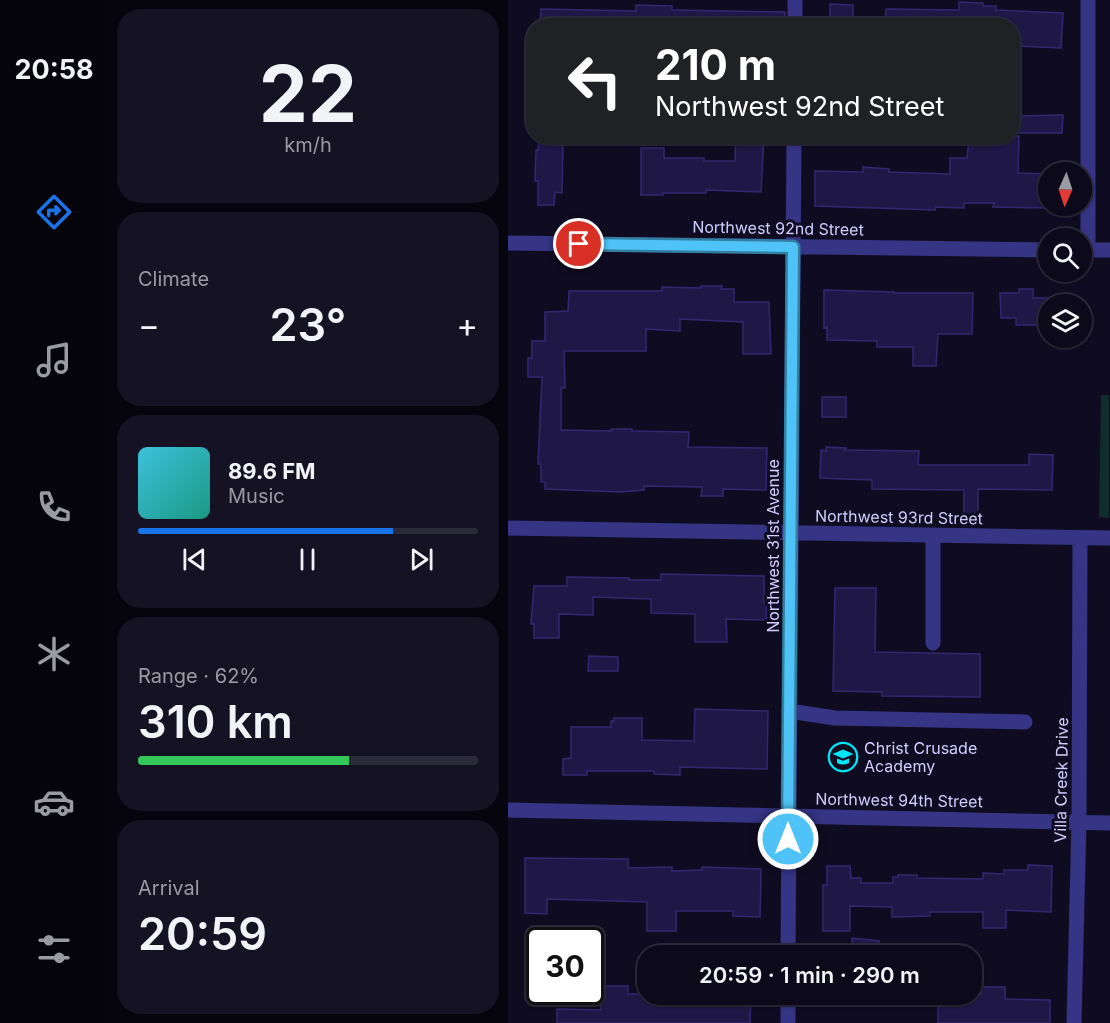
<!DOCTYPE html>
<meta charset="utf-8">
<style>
:root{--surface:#0b091a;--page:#141223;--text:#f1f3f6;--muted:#9a9aa2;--line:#2b2a39;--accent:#1a73e8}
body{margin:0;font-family:Inter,sans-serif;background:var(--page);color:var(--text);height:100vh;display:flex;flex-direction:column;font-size:22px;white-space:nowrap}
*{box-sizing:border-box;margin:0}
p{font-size:20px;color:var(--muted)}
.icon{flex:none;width:33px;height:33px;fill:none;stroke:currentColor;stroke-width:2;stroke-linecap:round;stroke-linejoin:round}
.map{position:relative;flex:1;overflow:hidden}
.details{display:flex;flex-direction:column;gap:9px;padding:9px;background:#06050e;width:400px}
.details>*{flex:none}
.top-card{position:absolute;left:18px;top:18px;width:494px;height:126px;border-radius:24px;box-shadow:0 2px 4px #0004,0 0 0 2px var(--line);background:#202124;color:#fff;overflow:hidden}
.needle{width:39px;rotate:183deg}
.tools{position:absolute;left:530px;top:162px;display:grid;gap:12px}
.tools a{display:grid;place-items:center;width:54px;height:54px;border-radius:50%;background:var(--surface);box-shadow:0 2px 4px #0004,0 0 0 2px var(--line);font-size:30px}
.speed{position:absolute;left:18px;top:927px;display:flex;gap:12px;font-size:30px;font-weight:700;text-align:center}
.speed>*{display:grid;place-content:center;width:78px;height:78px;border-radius:50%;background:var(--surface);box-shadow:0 2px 4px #0004,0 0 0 2px var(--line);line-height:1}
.speed .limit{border:3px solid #111;border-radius:9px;background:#fff;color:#111}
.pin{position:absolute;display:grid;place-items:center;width:51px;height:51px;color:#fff;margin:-26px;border:3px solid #fff;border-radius:50%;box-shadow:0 2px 6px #0007}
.me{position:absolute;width:66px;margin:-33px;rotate:0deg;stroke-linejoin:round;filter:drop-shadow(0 0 4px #0008)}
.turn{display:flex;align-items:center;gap:21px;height:126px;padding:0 30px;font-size:27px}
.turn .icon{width:78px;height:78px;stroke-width:2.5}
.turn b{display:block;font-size:42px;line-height:51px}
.big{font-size:45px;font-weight:600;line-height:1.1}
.details .card{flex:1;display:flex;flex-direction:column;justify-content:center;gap:9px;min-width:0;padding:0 21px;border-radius:24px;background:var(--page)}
.details .dial{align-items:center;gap:0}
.dial b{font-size:78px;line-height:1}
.song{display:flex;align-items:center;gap:18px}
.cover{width:72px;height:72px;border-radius:9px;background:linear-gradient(135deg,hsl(190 70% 55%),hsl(170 70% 35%))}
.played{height:6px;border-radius:3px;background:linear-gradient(90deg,var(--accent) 75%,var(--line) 75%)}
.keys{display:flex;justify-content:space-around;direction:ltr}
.heat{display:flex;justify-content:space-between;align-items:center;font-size:33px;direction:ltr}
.charge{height:9px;border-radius:4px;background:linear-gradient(90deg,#34c759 62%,var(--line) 0)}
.trip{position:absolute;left:129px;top:945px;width:345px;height:60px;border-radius:24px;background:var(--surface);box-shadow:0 2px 4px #0004,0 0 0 2px var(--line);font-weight:600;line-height:60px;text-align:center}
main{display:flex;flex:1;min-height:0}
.tabs{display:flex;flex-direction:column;width:108px;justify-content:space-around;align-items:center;background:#04040a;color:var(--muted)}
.tabs .icon{width:42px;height:42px}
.tabs .current{color:var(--accent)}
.tabs b{font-size:27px;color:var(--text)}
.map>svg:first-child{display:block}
</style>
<main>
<nav class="tabs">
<b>20:58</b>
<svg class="icon current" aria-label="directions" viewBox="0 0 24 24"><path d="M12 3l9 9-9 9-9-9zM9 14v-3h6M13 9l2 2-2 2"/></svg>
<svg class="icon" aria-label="music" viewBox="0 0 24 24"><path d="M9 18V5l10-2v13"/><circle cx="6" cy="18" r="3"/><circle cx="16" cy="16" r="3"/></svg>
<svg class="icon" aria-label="phone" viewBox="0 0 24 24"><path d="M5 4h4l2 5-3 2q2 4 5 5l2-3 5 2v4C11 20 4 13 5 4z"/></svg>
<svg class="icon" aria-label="climate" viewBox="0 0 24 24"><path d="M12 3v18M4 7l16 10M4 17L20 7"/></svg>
<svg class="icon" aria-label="car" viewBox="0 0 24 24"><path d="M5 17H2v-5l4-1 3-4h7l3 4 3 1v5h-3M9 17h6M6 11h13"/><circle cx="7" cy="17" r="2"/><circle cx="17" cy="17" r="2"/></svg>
<svg class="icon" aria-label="filters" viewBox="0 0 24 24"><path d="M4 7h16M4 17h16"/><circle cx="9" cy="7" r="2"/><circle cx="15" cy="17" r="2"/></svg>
</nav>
<section class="details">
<div class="card dial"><b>22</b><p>km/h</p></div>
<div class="card"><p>Climate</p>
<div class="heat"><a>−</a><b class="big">23°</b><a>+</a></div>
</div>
<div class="card">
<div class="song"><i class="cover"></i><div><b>89.6 FM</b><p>Music</p></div></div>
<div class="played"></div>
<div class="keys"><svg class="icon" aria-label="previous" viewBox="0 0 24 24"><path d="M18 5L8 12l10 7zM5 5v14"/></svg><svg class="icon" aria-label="pause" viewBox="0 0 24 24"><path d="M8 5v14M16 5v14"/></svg><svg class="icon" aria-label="next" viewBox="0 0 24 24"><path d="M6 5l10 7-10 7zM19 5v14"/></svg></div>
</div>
<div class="card"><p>Range · 62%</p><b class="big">310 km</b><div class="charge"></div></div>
<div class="card"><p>Arrival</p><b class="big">20:59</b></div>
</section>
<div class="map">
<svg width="602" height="1023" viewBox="0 0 602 1023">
<rect width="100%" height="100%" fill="#0f0c22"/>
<path fill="#0f2d2b" d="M593,395h8v123l-10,-1z"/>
<path fill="#1f1745" stroke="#342772" stroke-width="1.5" d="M451,2l24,1v3h13v4l67,3 -2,35 -46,-2 1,-20h-131l1,-17 73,1z
M322,4l23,1v21h-23z
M128,5l36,1v4l113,2v14h-245l1,-17 95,2z
M555,115l-1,18h-50v-17z
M228,136h28l-3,56 -55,-2v3h-43v2h-22v-47h23v10h40v3h31z
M480,136h31l-1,37 30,1v34l-55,-1 1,-4h-30v5l-28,-1 -1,3 -120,-4v-35l48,1v-5l26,2v3l61,2v-16h17l2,-19h19z
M31,139l24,1 -1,53 -7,-1 -1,13h-16v-24h-3l1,-31h2z
M193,286h21l-1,3h13v13h35l2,52h-28v-32l-63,-3v12l-34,-2v22h-82l1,37h-4v42l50,1v-2h21v2l57,1 -1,15 79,1 -1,42 -43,-1v7h-22l1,-9 -58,-1v4l-23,2 -76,-3v-7h-4v-18h-3l4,-87h-14v-19h4v-17h13v-29l23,-1 1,-20h93v-4l39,1z
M511,289h14v9h15v19h-6v8h-26v-7h-15l-1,-25h19z
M316,290l70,2v1h79l-1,41h-34l-2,32h-23v-19h-36v-6l-50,-1v-13l-3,1z
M314,397h24v20h-24z
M318,447l20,1 -1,2 74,1 -1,14h111v-11l24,1 -1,35 -74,-1v30h-14v-29l-92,-1v-9l-52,-2 1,-28 5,1z
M153,574l103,2v26h3l-1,18 -40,-1 1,23h-32v-28l-44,-1v-14l-58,-2v18l-34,-1v24h-25v-14h-3l3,-38h33v-9l62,1v2h32z
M327,588h41l-1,64 105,2v43l-98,-1v-4l-49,-1z
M81,656l29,1v14h-30z
M187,709l73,2 -1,58 -87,-2v8l-26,-1v-3h-67v4h-24v-16l8,-1v-31h40v-6h3v-3h28v22l52,1z
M17,858l103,1v9l44,-1v4l30,-1v-3l59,2 -1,48 -27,-1v-5h-57v20h-29v-29l-100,-3v15l-22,-1z
M520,865l24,1 -1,46 -45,-2v18h-23v-16h-53v4l-38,1v-10l-42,-1v25h-27v-46h4v-19h23l1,12h10v5h32v-6h5v-2h19v3l66,1v-6l21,1v-4h24z
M344,938l27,3 -1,15h-26z
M94,986h26v8h123l-1,29h-193v-14l44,1z
M473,987h24v12l45,1v23h-112v-29h43z"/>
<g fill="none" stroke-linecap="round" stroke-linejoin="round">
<path stroke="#353485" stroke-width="15" d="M287,26v-26
M0,243l540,7
M573,250h29
M580,250v-250
M0,528l602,10
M425,643v-108
M281,711l46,7 190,4
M0,810l602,13
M280,956l6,-820
M280,1023v-29
M566,1023l5,-201 1,-284"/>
</g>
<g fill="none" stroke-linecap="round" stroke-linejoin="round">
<g stroke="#337fa1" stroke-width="15">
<path id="route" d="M71,244l214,3 -5,592"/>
</g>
<use href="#route" stroke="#4fc3f7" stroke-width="10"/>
</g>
<defs>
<g id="school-ring" transform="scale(1.5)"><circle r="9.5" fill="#0f0c22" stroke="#00e7f8" stroke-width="1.5"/><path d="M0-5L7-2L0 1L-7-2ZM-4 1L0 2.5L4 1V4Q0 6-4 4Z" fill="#00e7f8"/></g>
</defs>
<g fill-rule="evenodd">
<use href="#school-ring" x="335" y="757"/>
</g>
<g text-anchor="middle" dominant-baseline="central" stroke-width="6" stroke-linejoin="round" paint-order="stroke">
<g font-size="16" fill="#d2cdff" stroke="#0f0c22">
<text transform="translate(270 228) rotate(1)">Northwest 92nd Street</text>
<text transform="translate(391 517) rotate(1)">Northwest 93rd Street</text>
<text transform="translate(265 546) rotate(-90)">Northwest 31st Avenue</text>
<text transform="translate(553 780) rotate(-89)">Villa Creek Drive</text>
<text transform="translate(391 800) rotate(1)">Northwest 94th Street</text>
</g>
<g font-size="16" fill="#d2cdff" stroke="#0f0c22" text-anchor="start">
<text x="356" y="748">Christ Crusade<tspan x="356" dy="18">Academy</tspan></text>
</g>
</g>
</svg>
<div class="tools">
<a><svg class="needle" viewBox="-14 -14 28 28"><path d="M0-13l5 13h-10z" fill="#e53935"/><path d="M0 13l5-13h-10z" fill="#9a9aa2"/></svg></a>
<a><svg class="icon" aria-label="search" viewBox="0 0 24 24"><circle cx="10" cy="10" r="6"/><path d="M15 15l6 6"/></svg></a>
<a><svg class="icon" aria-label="layers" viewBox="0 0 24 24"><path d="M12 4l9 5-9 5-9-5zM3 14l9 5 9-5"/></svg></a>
</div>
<div class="speed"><div class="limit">30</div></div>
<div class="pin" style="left:71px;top:244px;background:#d93025"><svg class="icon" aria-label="arrive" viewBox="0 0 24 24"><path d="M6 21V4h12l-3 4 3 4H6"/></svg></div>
<svg class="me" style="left:280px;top:839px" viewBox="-20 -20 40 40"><circle r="17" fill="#4fc3f7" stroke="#fff" stroke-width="3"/><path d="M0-11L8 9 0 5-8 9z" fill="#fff"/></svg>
<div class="trip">20:59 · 1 min · 290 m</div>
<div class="top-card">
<div class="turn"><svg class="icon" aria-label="left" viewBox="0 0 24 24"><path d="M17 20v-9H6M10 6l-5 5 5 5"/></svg><div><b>210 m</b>Northwest 92nd Street</div></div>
</div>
</div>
</main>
